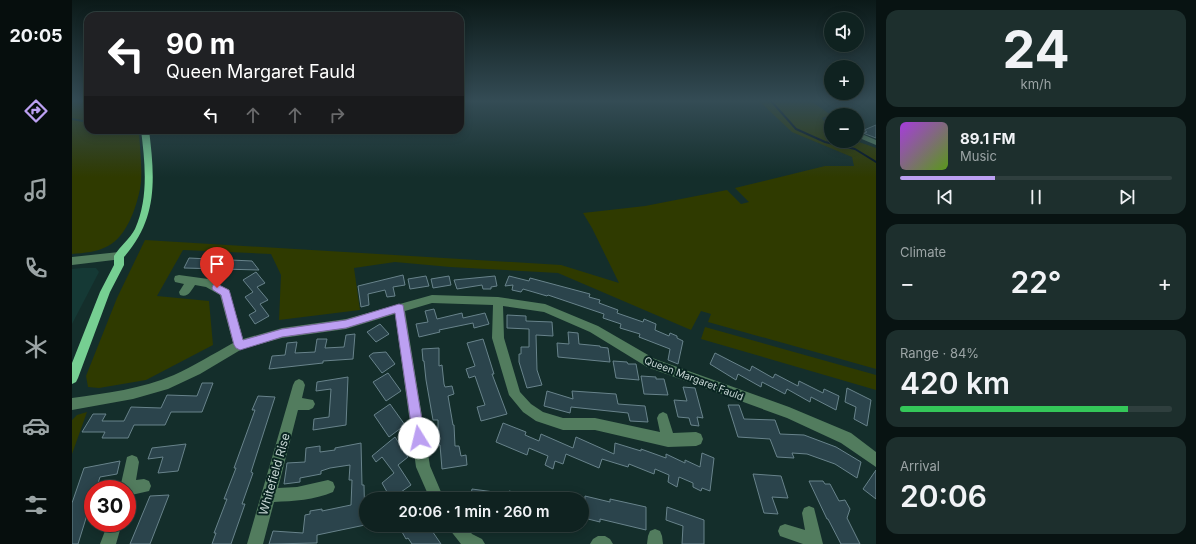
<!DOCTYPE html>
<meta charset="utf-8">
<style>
:root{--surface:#0f2220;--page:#1d2f2d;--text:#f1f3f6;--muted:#9ba4a5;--line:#2f3f3e;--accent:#bca0f2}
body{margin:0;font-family:Inter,sans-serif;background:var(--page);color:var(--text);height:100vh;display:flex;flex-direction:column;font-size:15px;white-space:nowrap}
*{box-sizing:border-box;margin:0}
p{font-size:13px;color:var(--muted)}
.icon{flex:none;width:22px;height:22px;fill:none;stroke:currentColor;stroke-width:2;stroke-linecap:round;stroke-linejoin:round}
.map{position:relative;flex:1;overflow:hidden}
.panel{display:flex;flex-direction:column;gap:10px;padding:10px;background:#081312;width:320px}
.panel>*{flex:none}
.hud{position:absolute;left:12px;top:12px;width:380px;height:122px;border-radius:12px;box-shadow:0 2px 10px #0003,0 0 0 1px var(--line);background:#202124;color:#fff;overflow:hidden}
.controls{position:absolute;left:752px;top:12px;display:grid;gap:8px}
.controls a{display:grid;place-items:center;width:40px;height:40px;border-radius:50%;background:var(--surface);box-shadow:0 2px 10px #0003,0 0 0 1px var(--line);font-size:20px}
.speed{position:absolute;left:12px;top:480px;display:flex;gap:8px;font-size:20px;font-weight:700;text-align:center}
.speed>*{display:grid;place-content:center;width:52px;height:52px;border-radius:50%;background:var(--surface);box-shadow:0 2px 10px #0003,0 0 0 1px var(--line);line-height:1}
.speed .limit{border:6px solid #d22;background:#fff;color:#111}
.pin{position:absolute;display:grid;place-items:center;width:34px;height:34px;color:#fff;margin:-41px -17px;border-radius:50% 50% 50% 0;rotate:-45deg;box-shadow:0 0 4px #0007}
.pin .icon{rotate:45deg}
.me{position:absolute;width:44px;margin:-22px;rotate:351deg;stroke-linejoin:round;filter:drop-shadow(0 0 3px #0008)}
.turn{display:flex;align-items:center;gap:14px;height:84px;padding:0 16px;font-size:18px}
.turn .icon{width:52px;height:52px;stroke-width:2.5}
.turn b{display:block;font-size:28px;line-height:34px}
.lanes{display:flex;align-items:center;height:38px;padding:0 16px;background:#0003;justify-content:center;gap:20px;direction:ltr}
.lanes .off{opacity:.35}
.big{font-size:30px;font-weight:600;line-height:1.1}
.panel .card{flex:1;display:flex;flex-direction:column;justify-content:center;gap:6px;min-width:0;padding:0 14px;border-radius:12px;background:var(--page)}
.panel .dial{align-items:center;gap:0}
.dial b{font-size:52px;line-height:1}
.song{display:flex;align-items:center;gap:12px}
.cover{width:48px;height:48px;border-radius:6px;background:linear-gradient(135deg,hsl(280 70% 55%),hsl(90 70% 35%))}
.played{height:4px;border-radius:2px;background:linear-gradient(90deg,var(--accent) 35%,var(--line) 35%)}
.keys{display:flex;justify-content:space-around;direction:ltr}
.heat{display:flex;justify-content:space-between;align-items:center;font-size:22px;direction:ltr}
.charge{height:6px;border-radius:3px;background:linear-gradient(90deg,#34c759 84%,var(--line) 0)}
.trip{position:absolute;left:287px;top:492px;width:230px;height:40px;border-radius:20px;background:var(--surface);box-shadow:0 2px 10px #0003,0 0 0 1px var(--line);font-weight:600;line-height:40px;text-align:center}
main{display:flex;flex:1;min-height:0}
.tabs{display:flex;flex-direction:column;width:72px;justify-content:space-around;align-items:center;background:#060e0d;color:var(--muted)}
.tabs .icon{width:28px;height:28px}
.tabs .active{color:var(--accent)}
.tabs b{font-size:18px;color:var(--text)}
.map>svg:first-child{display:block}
</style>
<main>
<nav class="tabs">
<b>20:05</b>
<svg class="icon active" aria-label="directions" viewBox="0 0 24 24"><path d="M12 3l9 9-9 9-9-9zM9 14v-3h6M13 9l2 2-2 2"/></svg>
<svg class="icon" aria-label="music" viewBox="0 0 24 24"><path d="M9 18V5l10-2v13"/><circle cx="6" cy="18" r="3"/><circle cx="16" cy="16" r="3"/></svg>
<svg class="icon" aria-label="phone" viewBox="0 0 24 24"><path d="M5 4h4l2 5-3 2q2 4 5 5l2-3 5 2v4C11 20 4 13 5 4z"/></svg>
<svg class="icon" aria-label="climate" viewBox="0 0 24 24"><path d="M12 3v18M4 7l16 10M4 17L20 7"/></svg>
<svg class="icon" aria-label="car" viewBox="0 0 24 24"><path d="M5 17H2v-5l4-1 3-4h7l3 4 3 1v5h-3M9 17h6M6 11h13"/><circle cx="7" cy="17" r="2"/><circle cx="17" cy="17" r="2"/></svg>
<svg class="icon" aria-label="filters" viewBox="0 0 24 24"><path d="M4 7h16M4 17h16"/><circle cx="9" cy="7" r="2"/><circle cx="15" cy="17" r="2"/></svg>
</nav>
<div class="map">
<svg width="804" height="544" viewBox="0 0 804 544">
<rect width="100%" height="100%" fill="#142e2b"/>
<path fill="#153935" d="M10,268h14l3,4 -27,52v-55z"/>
<path fill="#2f3a00" d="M0,101h16v20l-16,-3z
M687,101h52l20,14 -9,3 5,9 4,2v12h25l20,7v221l-168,-47 3,-8 -10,-3 -10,19 -133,-57 -108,-6 -55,-5 -41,6 6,42 -81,10 2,-45 -10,-21 -88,-4 -26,46 52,5 4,44 -67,35 -47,8 -11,-1 -2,-11 31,-78 28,-58 416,25 58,18 -27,-55 -9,-15 62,-7 82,-16 14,14 8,-2 -14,-14 90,-22h29l-2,-9 -60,-25z
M0,120l16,3v7h34l17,3c1,15 4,42 1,56 -4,19 -13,47 -32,57 -11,6 -24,7 -36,8z
M633,327l171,48v15l-175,-51z
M15,412l-15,42v-34l5,-5z"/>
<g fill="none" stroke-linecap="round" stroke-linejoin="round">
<path stroke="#001125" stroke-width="2" d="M699,101l25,28 29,13 30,7 21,13"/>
</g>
<path fill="#2b444c" stroke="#68838b" d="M804,125v13l-13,-5 4,-1 -3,-2z
M117,258l63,3 7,9 -75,-2z
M184,272l9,11 -8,4 11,13 -8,4 9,12 -14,8 -6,-9 7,-4 -11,-14 8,-5 -10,-12z
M331,275l2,10 -12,2 2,9 -8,1 -2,-7 -17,4 1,11 -8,2 -3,-21z
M354,276l3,10 -19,3 -2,-10z
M377,276l2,9 -18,3 -2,-9z
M423,276l2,10 -6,1v2h-8l-1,-4 -25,4 -3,-9z
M437,276l20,5 1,-3 60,16 -1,3 11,3 -1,3 19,7 -1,3 26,9 1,-3 12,5 -1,6 14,6 1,-3 7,3v2l6,3 -5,23 -10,-4 2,-11 -31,-12 1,-3 -20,-6 1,-4 -18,-6 1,-4 -56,-19 -1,1 -24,-7 -2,3 -9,-2 1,-5 -8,1z
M362,309l3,10 25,-6 1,5 22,-5 4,11 -15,4 -1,-5 -34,7 1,2 -21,5 -3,-13 12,-2 -3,-11z
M435,315l19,1v5l26,1 1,14 -17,-1 1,35 5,15 -15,3 -8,-26v-8h2v-7h8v-18l-22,-1z
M308,324l9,10 -13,8 -9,-10z
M496,332l10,1 1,11 21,2v1l8,1 2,14 -52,-5 -1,-14 12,1z
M283,334l-2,25 -30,2v2l-54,6 3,-13 13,-1 2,-12 10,-1 -2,11 20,-1 2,-13h10l-2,9 19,-1 2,-12z
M411,339l11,35h-2l15,40 -26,7 -4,-14 8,-2 -10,-29 -6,2 -3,-9 9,-3 -8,-23z
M367,348v18l3,-1 2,19 1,3 7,-1 2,8 -6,2 5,29h1l1,21h4l2,10 5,-1 1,10 -25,4 -2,-24h-2v-25h-5l-7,-40 -2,-19h-1l-1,-12z
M314,352l9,12 -13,9 -13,-17 4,-3z
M643,353l35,18 2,-5 21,12 2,-4 23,12 1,-5 24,12 1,-4 15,7 -3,14 -25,-13 -1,5 -23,-13 -2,5 -23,-12 -1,5 -23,-13 -2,6 -26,-16z
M541,361l14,1 1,2h8l3,16 -23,-2z
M316,373l13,18 -15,10 -13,-19z
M569,376l15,1v2h8l4,16 -24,-1z
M276,377l-2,48 -33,5 1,-11 15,-2 2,-28 -15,2 1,-9z
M130,383h11l-11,29h-31l-6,13h-31l-6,13h-26l3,-6h-23l11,-18h13l-4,7h22l7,-14 30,1 6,-13 30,1z
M611,387l12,1 8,30 -6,-1 2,9 -8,-1 -2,-7 -11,-1 -4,-17 13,1z
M775,388l24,12 -4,26 -13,-7 2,-12 -11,-5z
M475,391l26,8 -1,-8 44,3 2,10 27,2 3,16 -18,-1 -2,-8 -57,-6 -1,6 -26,-7z
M186,396l17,1 -24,75 2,1 -11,31h3l-14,40h-19l4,-11h-2l13,-34h-3l12,-31h-2l21,-58h-3z
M318,404l15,21 -16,12 -15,-22z
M656,405h11l5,14 31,1 5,14 24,1 32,12 25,15 -4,16 -22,-14 -28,-10 -15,-1 2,5 -17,-1 -7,-18 -32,-2z
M431,423l23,9 -1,3 14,6 2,-7 32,14 3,-11 38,17 1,-11 26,8v-2l25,9v-4l19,9v-3l15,7 2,-14 12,5 -4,33 -8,-3 -1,3 -8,-4v-4l-14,-6 -2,10 -9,-5 1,-7 -14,-6 -1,5 -25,-10 -1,3 -26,-8 -3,9 -33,-14 -3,10 -8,-3 -2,8 -8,-4 3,-9 -19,-8 -2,7 -31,-13z
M323,437l13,20 -10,8 13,20 -20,14 -9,-16 12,-10 -12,-16 -6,5 -4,-6z
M289,443l1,42h2l1,40 -48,10v8l-48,1 4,-13 30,2 2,-18 5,-1v-3l12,-2v2l29,-6 1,-25h-3l1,-15 -20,3 -9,3v3l-21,4v4l-16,2 3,-21 18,-1 1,-14 14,-2v6l15,-2v-2z
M114,444l-8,27 -20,2 5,-16 -15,2 4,-11z
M48,461l-3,13 -17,3 -4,12h-3v25l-6,1 -9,29h-6v-41l12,-35z
M804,470v29l-13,-10z
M681,474l28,2 7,22 -16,-1 6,17 -14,-1z
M737,481h14l2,3h5l9,17 6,-1 5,9 -3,9 13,26h-19l-13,-25h-1z
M400,489l37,5v-3l21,5v3h-60z
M97,495l-19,49h-20l20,-48z
M513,496l25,6v-3l36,8v23l-46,-11v3l-16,-4z
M595,507l37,13v24h-22l1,-18 -17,-6z
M326,525h30l13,19h-29l-4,-6 -2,1z"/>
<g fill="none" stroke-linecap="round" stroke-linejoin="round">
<path fill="#527c5e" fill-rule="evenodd" d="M785,132l19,8v5l-19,-8z
M47,252l3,1 2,3 -2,3 -50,6v-8z
M107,275l29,4 21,11 14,49 39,-11 64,-9 86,-24 66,2 47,7 53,22 57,33 134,48 62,26 25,19v15l-35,-24 -54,-25 -140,-51 -57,-35 -46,-20 -41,-6 1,32 16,54 11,12 12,8 20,6h32l65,14 -3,-14 2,-4 4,-2 4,2 6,19 23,-1 5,2 2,5 -2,5 -5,2 -28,1 -73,-17h-32l-27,-9 -13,-9 -14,-17 -17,-57 1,-33 -61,-2 -27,8 25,155 14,33h-14l-14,-32 -21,-153 -49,15 -64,9 -40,11 -42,25 -32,15 -35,10 -61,11v-12c34,-5 70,-9 102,-23 20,-9 39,-21 59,-32l-13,-48 -14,-8 -11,-2c-4,6 -7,13 -15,10l-1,-3 5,-8 -9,-2 -1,-3 1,-3z
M227,379l4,2 2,4 -3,13 11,2 2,4 -2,4 -4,2h-11l-20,78 19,-1 31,-7 5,2 2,5 -2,5c-19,8 -39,9 -59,10l-11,42h-16l46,-159 2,-4z
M60,455l5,2 2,5 -3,18 8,-1 5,2 2,5 -2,5 -22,5v-7l-7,-1 7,-31z
M737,506l5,2 9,36h-20l-23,-8 -2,-5 2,-5 5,-2 20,6 -3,-17 2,-5z
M36,523h14l-6,21h-16z
M376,525h17l7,9 10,5 3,5h-24l-11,-14z
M583,529l5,2 2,5 1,8h-16l1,-8 2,-5z
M526,536h7l5,3 3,5h-23l3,-5z"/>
<path fill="#76cf92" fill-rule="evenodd" d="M69,130h8c6,48 9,89 -25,127v8l-14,27 -32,86 -2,4 -4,2v-21l28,-71 14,-27v-9c6,-10 16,-17 21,-27 14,-31 10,-67 6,-99z"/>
</g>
<linearGradient id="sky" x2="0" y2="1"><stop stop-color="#0b1918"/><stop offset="0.57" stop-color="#344c55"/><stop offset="1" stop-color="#344c55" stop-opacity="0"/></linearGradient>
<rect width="804" height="177" fill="url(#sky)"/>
<path fill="#bca0f2" stroke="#7a689d" d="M145,284l12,6 1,3 13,47 39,-11 64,-9 53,-16 4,1 22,133 -2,4 -4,2 -4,-2 -2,-4 -18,-125 -49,15 -64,9 -42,13 -4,-2 -2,-3 -13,-50 -8,-5 -1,-2 1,-3z"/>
<g text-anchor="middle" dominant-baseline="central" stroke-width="4" stroke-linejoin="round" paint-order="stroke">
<g font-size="10" fill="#c7d6d4" stroke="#092421">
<text transform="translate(622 378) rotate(21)">Queen Margaret Fauld</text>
</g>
<g font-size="12" fill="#c7d6d4" stroke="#092421">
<text transform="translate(202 474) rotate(-74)">Whitefield Rise</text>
</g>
</g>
</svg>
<div class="controls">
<a><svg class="icon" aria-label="sound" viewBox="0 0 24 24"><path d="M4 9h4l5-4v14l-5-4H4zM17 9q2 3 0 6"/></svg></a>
<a>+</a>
<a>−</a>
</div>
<div class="speed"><div class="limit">30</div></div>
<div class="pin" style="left:145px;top:288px;background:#d93025"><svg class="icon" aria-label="arrive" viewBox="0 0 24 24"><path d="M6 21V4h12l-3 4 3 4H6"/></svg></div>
<svg class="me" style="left:347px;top:438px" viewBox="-20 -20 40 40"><circle r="19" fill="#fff"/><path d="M0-13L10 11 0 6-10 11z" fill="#bca0f2"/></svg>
<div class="trip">20:06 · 1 min · 260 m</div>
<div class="hud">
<div class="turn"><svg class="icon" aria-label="left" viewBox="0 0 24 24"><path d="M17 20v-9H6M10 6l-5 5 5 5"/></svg><div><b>90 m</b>Queen Margaret Fauld</div></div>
<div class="lanes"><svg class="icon" aria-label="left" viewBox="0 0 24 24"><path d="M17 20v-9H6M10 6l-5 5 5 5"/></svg><svg class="icon off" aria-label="ahead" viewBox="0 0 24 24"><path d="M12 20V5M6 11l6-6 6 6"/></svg><svg class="icon off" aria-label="ahead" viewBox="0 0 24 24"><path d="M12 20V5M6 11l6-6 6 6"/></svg><svg class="icon off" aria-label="right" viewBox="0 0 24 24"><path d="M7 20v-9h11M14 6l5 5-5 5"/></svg></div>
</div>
</div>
<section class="panel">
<div class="card dial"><b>24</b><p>km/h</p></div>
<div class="card">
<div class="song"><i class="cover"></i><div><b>89.1 FM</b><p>Music</p></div></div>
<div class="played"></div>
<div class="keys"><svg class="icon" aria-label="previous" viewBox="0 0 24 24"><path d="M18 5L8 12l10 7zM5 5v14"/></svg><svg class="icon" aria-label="pause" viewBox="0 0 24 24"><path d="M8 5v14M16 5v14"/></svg><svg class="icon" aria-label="next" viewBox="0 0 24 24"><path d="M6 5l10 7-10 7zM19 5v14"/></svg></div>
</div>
<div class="card"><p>Climate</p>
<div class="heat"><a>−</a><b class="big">22°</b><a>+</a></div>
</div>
<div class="card"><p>Range · 84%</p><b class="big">420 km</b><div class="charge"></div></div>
<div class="card"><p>Arrival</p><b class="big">20:06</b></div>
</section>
</main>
